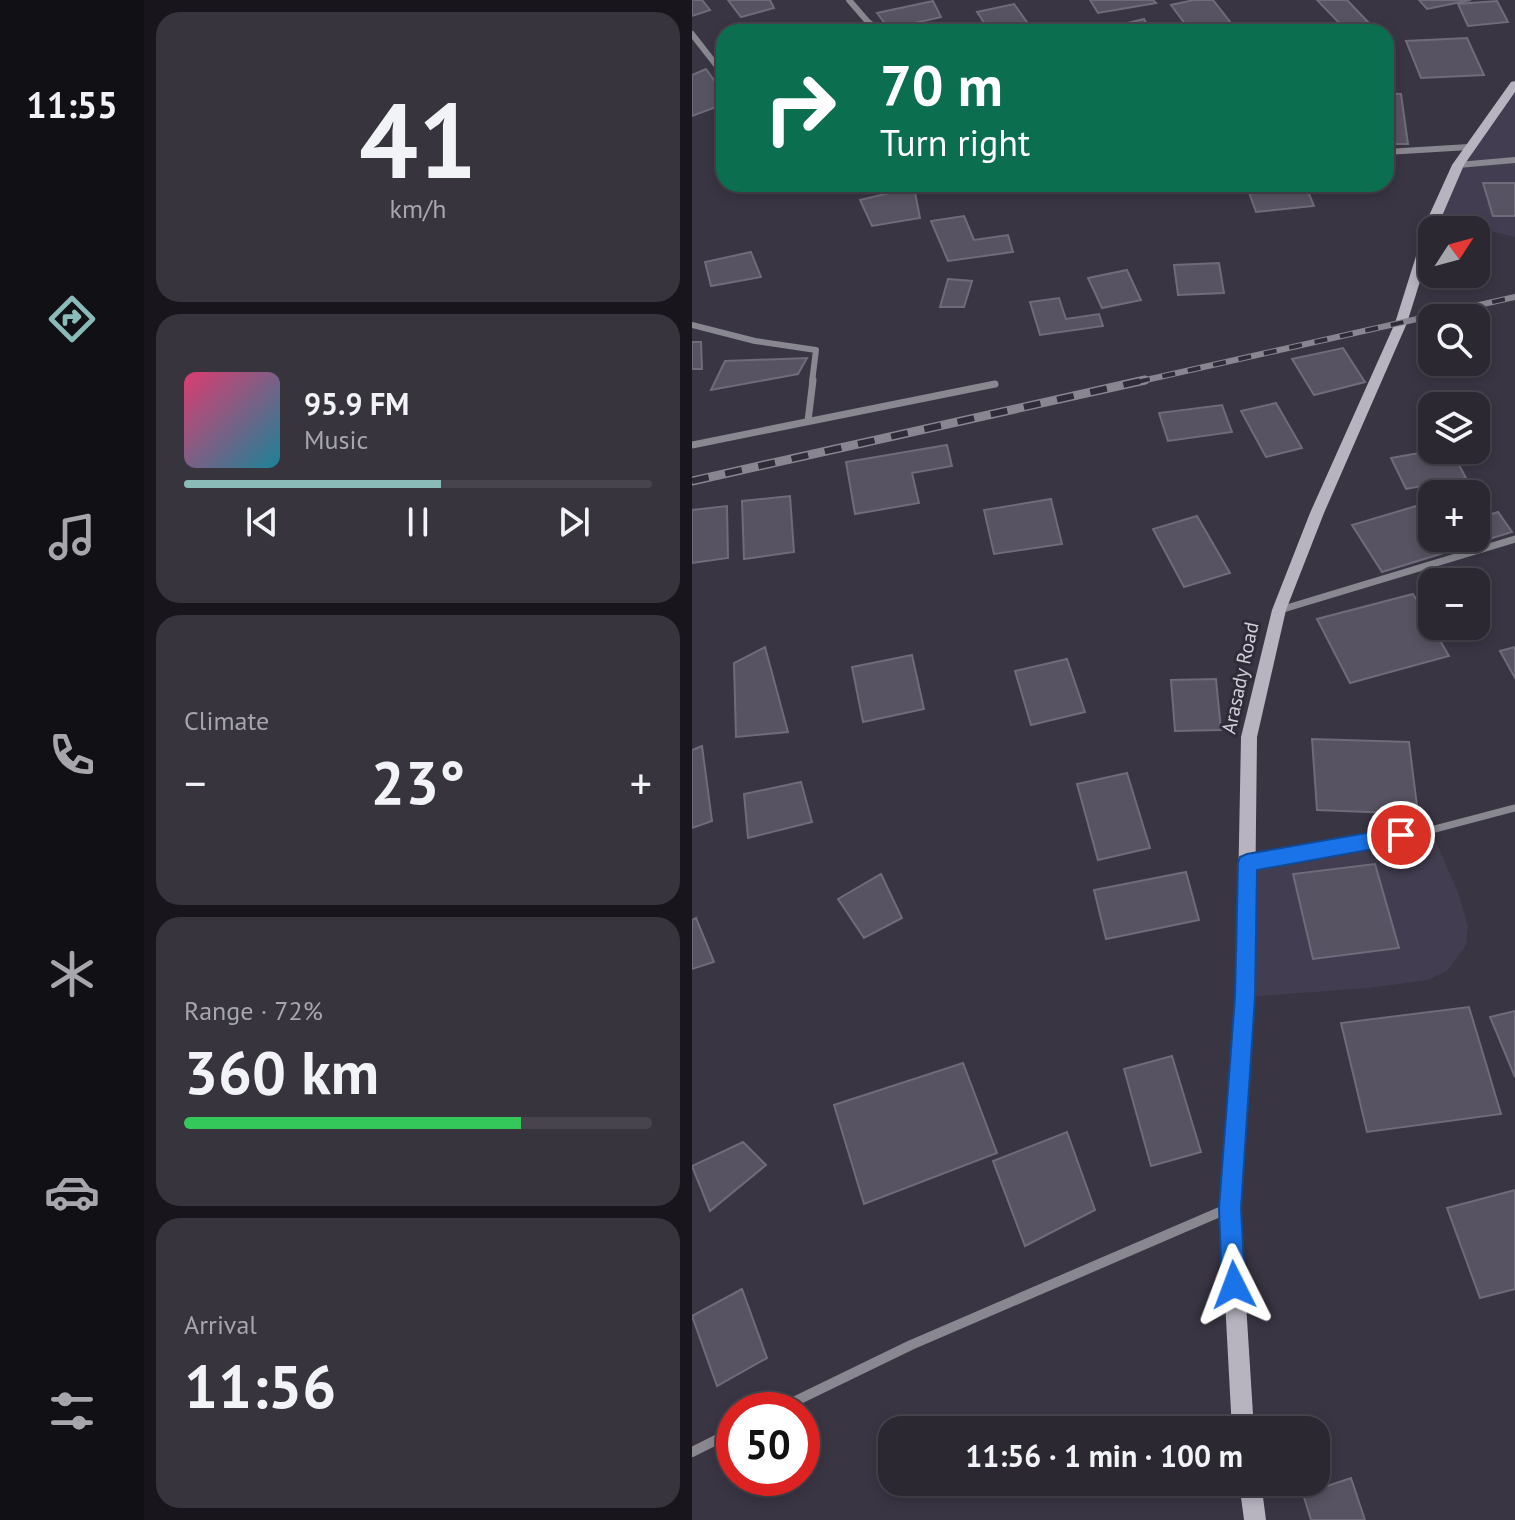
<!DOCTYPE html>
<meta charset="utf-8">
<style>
:root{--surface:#2b2832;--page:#37343e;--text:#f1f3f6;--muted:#a6a6ac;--line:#47444d;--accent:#8bbbb9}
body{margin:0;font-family:"PT Sans",sans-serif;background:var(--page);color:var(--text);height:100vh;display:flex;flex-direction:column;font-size:30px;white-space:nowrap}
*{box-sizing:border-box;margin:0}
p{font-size:26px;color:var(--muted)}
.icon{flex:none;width:44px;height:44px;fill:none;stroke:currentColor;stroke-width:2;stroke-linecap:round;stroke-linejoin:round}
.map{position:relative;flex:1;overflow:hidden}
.details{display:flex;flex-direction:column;gap:12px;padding:12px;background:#18161c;width:548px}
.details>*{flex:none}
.hud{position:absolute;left:24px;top:24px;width:678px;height:168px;border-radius:24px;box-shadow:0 4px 12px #0003,0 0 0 2px var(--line);background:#0b6e4f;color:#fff;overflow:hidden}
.needle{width:52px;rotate:54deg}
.buttons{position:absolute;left:726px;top:216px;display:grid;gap:16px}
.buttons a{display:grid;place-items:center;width:72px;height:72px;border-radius:16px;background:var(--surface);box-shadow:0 4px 12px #0003,0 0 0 2px var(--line);font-size:40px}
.speed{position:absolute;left:24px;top:1392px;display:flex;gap:16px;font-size:40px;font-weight:700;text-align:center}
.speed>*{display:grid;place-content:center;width:104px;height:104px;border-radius:50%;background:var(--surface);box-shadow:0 4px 12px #0003,0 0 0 2px var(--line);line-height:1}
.speed .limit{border:12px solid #d22;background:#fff;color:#111}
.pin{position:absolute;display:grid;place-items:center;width:68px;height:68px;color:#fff;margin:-34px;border:4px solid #fff;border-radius:50%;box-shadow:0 2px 8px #0007}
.me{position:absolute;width:88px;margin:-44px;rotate:357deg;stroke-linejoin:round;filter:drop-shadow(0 0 6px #0008)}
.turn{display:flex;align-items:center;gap:28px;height:168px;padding:0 32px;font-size:36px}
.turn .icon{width:104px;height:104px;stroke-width:2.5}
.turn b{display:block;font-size:56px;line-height:68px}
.big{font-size:60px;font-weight:600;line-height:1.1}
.details .card{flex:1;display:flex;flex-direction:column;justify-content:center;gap:12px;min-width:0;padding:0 28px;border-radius:24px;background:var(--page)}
.details .dial{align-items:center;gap:0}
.dial b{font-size:104px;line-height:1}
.song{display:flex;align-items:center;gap:24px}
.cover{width:96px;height:96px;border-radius:12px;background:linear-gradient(135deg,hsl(340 70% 55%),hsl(190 70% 35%))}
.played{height:8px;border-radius:4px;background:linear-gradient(90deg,var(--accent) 55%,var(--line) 55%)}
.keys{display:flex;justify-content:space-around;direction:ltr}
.heat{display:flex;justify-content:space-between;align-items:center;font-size:44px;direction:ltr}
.charge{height:12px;border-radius:6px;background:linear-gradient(90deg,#34c759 72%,var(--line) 0)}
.trip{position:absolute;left:186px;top:1416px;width:452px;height:80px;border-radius:24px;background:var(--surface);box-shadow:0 4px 12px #0003,0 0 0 2px var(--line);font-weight:600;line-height:80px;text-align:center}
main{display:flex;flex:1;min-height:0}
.tab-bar{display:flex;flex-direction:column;width:144px;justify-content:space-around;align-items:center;background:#111014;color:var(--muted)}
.tab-bar .icon{width:56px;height:56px}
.tab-bar .current{color:var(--accent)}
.tab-bar b{font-size:36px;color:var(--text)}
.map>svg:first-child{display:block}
</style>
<main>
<nav class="tab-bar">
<b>11:55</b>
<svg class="icon current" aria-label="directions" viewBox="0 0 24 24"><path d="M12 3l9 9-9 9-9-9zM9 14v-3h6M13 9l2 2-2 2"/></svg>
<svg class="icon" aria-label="music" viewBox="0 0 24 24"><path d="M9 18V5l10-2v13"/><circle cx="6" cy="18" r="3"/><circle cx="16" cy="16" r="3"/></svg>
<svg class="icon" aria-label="phone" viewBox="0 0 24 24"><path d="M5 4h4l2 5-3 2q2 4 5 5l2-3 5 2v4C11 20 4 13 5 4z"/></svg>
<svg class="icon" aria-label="climate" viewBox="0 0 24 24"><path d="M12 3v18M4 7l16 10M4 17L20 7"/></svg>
<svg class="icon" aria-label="car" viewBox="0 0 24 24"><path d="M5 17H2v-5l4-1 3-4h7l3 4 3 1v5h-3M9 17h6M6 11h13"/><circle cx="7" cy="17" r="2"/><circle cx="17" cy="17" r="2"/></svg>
<svg class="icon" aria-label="filters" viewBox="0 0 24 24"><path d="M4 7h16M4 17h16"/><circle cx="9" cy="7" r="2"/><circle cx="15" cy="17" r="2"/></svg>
</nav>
<section class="details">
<div class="card dial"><b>41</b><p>km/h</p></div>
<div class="card">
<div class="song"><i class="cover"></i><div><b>95.9 FM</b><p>Music</p></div></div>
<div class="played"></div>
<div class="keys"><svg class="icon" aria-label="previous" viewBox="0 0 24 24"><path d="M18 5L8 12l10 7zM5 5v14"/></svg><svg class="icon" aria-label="pause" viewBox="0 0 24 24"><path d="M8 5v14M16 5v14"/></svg><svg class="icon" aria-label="next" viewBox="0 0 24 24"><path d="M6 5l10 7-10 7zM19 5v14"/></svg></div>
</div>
<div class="card"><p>Climate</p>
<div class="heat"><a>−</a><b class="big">23°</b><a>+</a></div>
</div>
<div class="card"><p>Range · 72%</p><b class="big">360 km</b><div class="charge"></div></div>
<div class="card"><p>Arrival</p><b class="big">11:56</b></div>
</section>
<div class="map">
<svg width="823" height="1520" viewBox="0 0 823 1520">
<rect width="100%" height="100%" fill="#393543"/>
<path fill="#433d51" d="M823,86v151l-81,-19 24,-53z
M739,830l28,65 9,32 -2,18 -19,26 -19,9 -59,8 -124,9 2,-134z"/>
<path fill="#575362" stroke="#6f6b7a" stroke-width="2" d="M0,0h10l8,10 -18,6z
M36,0h42l4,8 -33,9z
M398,0h63l3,3 -58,10z
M502,0h19l21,27 -43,5 -20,-27z
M625,0h30l21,22 -24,6z
M727,0h52l-44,9z
M241,1l8,16 -52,12 -12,-16z
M805,1l11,21 -40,4 -10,-22z
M322,4l20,28h-44l-13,-20z
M452,19l7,13h-36l-3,-5z
M775,38l17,37 -63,3 -15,-37z
M14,69l18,25v10l-32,12v-41z
M694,93l15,1 7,50h-22z
M791,183h32v33h-22z
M554,184h59l9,22 -58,6z
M222,187l6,31 -48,8 -12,-26z
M272,216l10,24 34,-5 5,17 -65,9 -17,-40z
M59,252l10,25 -50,9 -6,-24z
M527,263l5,30 -46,2 -4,-30z
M435,270l14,30 -39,8 -14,-30z
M256,279l24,2 -8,26h-24z
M367,298l7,21 33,-5 4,12 -63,9 -10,-33z
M0,342h9l1,27h-10z
M651,348l22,34 -51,13 -22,-36z
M115,358l-9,16 -87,16 14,-29z
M584,403l26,45 -36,9 -25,-46z
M530,405l10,27 -64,9 -9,-28z
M255,445l5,21 -40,7 7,30 -64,11 -9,-52z
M744,450h15l15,28 -60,11 -15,-31z
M98,496l4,56 -50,7 -2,-58z
M359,499l11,45 -68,10 -10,-44z
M731,504l9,12v22h44v-19l22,-7 14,20 -130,40 -30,-47z
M35,506l1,52 -36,5v-53z
M505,516l33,57 -46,14 -31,-58z
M721,594l36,62 -99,27 -33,-64z
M73,647l23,85 -52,5 -2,-74z
M823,647v31l-15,-27z
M220,655l12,54 -61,13 -11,-55z
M375,659l18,53 -54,13 -16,-54z
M524,679l5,51 -46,1 -4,-51z
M620,739l97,3 9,72 -101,-4z
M10,746l10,75 -20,7v-78z
M435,773l23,75 -52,12 -21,-76z
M109,782l11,40 -64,16 -4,-44z
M683,864l24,84 -86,11 -20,-85z
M494,872l13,48 -93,19 -12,-49z
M189,874l21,44 -38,20 -26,-39z
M4,918l18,44 -22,7v-49z
M777,1007l32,107 -134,18 -26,-109z
M823,1011v66l-25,-60z
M480,1056l29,96 -50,14 -27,-97z
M271,1063l34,90 -133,51 -30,-99z
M375,1132l28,78 -70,36 -32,-85z
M51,1142l23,23 -56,46 -18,-45z
M823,1190v99l-35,9 -33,-90z
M50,1289l25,69 -50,28 -25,-70z
M659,1478l14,42h-54l-8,-26z"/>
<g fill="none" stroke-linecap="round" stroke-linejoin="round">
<path stroke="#89878f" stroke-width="6" d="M157,0l19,22 14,10
M0,34l32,41
M694,152l83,-5
M766,165l57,-5
M0,325l63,16 61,9 -4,32"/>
<path stroke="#89878f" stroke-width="7" d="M116,421l5,-41
M0,445l303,-61
M588,610l235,-71
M556,863l183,-33 84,-22"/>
<path stroke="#89878f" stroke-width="10" d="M85,1410l134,-65 318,-137
M0,1452l42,-21"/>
<path fill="#b7b4c0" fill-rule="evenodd" d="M823,81v11l-51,73 -28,65h-4v13l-25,80 -83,190 -38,97 -29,127 -3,260 -14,211 14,222h-22l-12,-222 16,-211 5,-260 31,-127 38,-97 85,-190 33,-105 24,-53 59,-83z
M547,1482h22l5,38h-22z"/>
<g stroke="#898691" stroke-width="6">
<path id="rail-far1" d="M445,382l378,-85"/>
</g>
<g stroke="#898691" stroke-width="9">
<path id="rail" d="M0,481l453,-101"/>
</g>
<use href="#rail-far1" stroke="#2f2b38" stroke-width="4" stroke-dasharray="13" stroke-linecap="butt"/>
<use href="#rail" stroke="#2f2b38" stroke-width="6" stroke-dasharray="17" stroke-linecap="butt"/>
</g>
<path fill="#1a73e8" stroke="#114b97" stroke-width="2" d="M709,827l6,2 3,6 -3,6 -6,3 -144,26 -2,127 -14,211 4,77 -3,8 -8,3 -9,-3 -3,-8 -3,-77 16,-211 3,-134 2,-6 7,-3z"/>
<g text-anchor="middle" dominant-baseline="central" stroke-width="6" stroke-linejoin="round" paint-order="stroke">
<g font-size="20" fill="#d2d0d8" stroke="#2f2b38">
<text transform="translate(548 678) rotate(-78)">Arasady Road</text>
</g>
</g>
</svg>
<div class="buttons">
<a><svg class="needle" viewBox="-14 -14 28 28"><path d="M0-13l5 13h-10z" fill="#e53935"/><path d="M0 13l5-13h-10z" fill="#a6a6ac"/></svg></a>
<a><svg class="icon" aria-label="search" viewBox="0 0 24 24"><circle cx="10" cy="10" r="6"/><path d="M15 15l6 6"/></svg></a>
<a><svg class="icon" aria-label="layers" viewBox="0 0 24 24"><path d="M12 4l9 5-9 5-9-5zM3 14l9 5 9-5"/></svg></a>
<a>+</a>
<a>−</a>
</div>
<div class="speed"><div class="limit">50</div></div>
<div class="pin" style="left:709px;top:835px;background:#d93025"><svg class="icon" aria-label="arrive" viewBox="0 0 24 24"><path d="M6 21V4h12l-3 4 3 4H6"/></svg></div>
<svg class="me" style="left:542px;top:1285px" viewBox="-20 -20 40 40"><path d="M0-17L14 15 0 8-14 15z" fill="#1a73e8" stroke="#fff" stroke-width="4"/></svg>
<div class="trip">11:56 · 1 min · 100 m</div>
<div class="hud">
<div class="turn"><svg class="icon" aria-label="right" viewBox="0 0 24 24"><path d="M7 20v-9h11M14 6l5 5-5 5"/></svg><div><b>70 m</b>Turn right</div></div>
</div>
</div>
</main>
